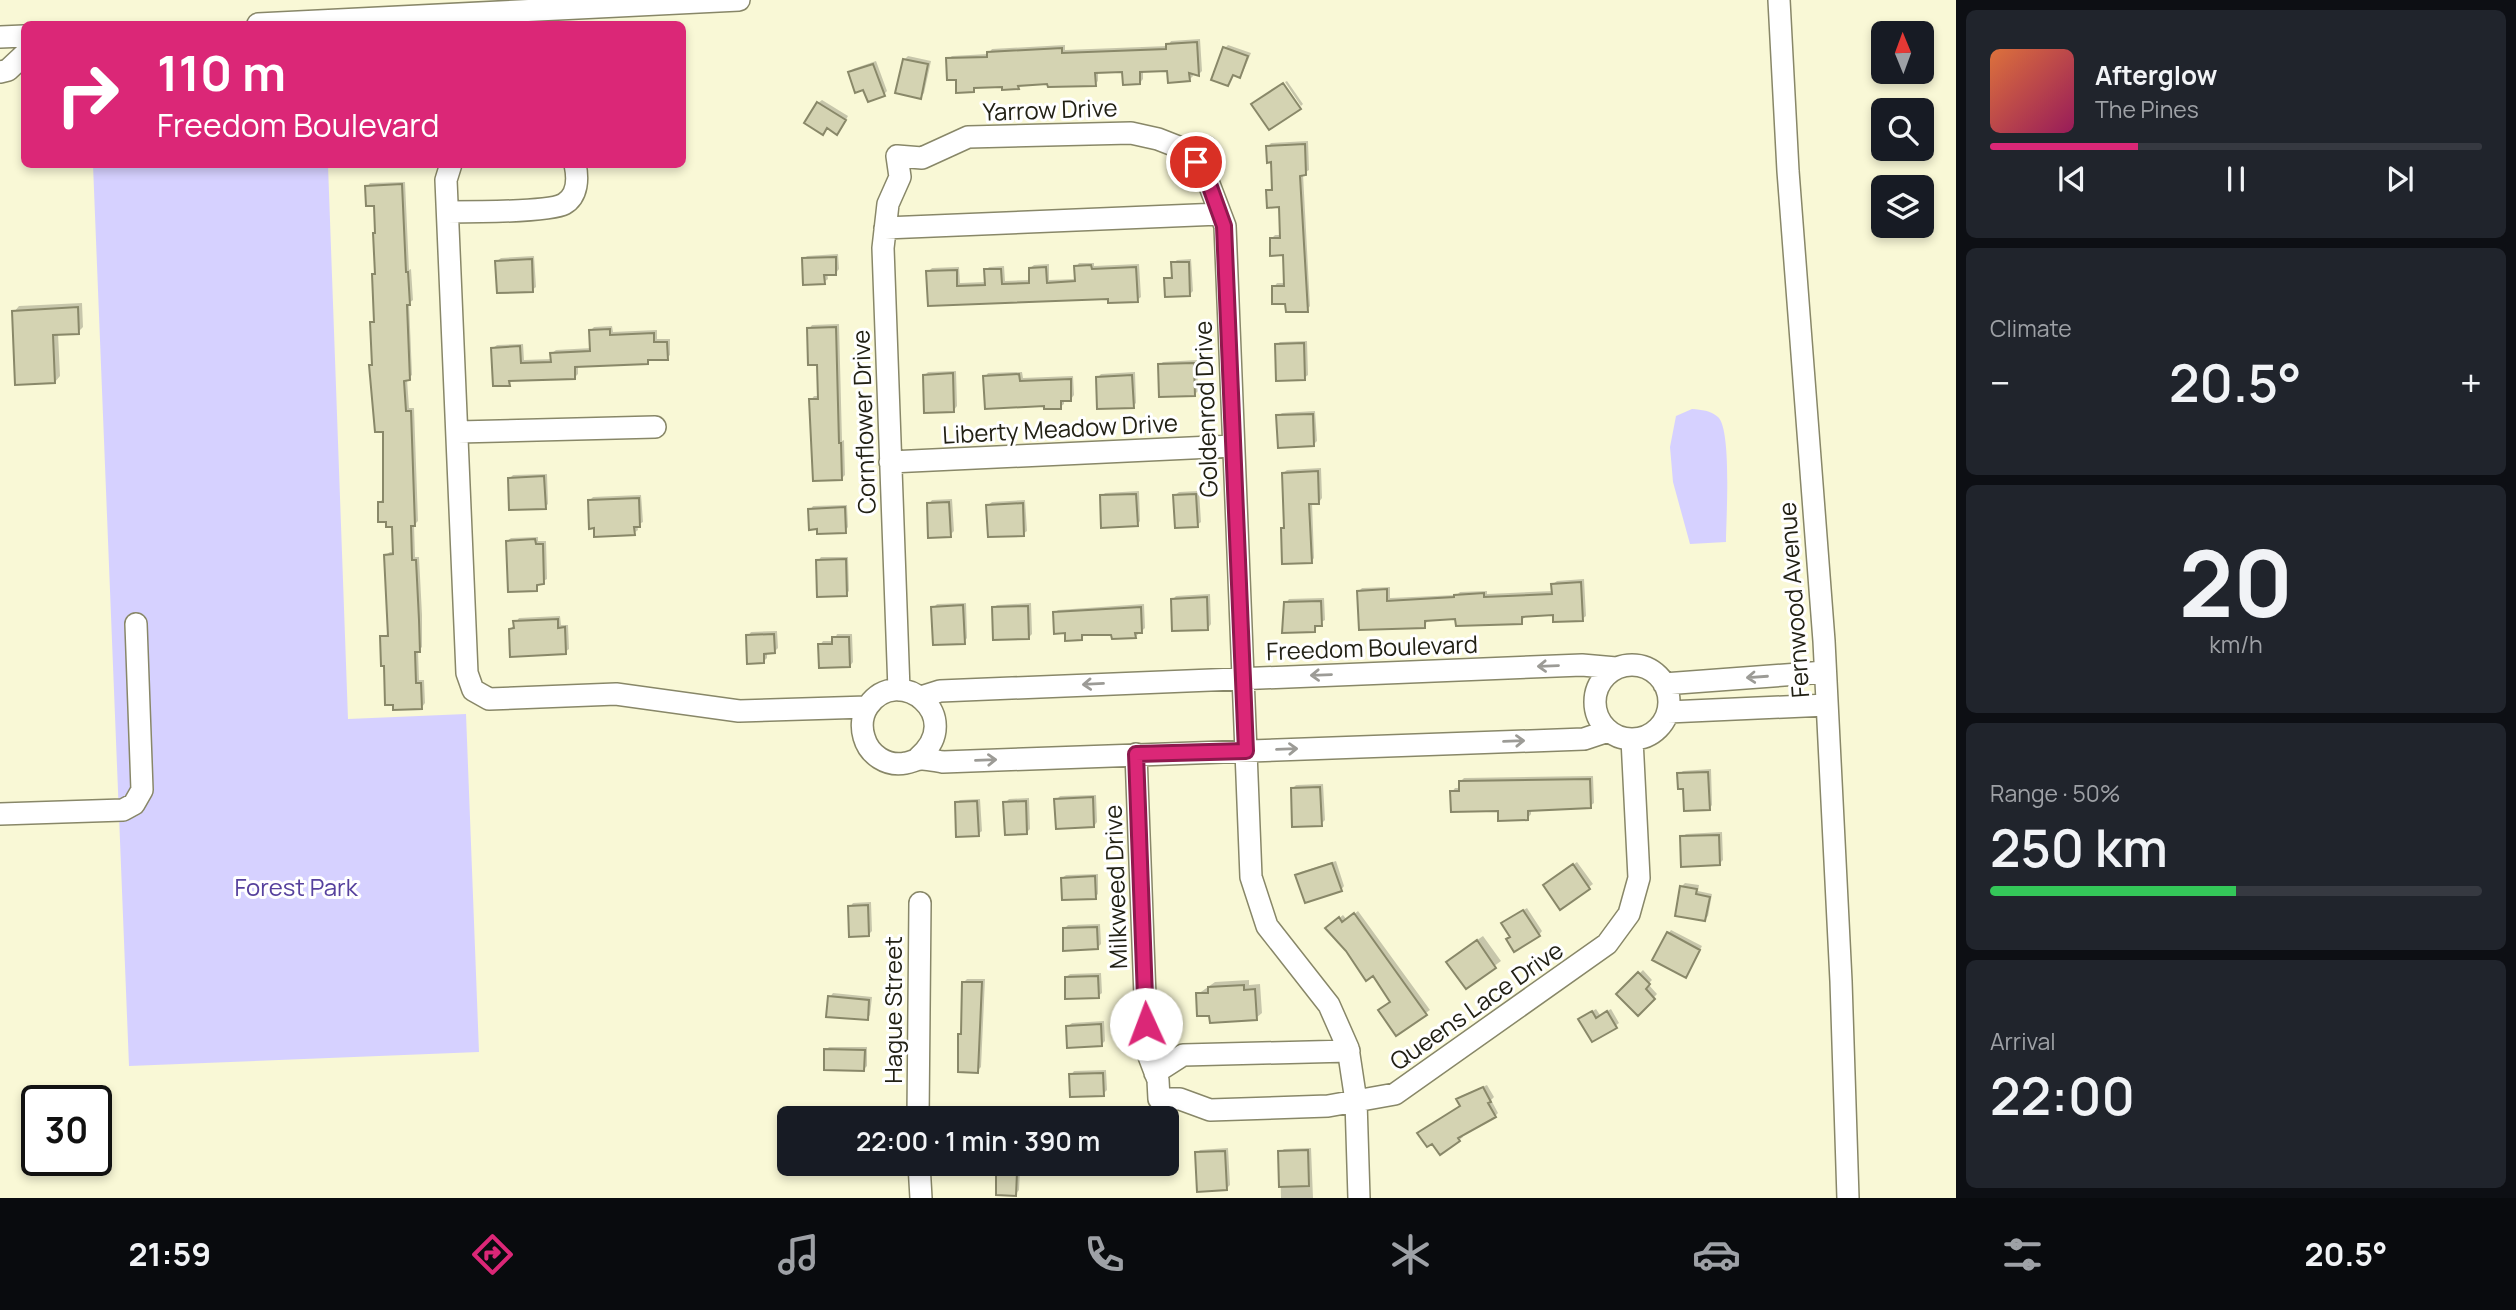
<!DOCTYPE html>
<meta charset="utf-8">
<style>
:root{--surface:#171b24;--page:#20242c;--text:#f1f3f6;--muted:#9ea1a6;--line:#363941;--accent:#db2777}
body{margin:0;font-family:Manrope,sans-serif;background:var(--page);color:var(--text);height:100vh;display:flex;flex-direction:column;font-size:26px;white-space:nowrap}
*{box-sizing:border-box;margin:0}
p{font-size:23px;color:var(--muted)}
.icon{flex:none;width:38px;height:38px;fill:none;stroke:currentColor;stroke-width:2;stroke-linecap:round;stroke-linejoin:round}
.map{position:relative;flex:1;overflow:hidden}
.details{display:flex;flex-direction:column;gap:10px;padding:10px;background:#0d0f14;width:560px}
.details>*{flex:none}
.guide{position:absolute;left:21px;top:21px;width:665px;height:147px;border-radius:10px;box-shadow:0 4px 10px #0003;background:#db2777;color:#fff;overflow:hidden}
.needle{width:46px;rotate:359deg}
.controls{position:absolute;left:1871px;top:21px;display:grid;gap:14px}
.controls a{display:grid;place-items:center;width:63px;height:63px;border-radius:10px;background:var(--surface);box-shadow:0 4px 10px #0003;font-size:35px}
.speed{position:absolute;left:21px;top:1085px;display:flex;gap:14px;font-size:35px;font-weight:700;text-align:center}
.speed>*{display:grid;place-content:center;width:91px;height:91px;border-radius:50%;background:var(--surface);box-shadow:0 4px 10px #0003;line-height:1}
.speed .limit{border:4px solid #111;border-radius:10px;background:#fff;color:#111}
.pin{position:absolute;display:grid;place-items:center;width:60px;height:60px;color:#fff;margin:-30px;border:4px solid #fff;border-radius:50%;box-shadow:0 2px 7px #0007}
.me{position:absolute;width:77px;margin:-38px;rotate:358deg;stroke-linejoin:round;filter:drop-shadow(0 0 5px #0008)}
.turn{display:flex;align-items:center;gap:24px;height:147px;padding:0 21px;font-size:32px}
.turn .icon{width:91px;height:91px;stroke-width:2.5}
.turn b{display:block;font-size:49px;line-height:60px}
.big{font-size:52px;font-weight:600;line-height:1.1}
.details .widget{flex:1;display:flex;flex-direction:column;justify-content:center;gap:10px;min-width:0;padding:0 24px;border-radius:10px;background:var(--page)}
.details .dial{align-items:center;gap:0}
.dial b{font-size:91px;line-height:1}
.song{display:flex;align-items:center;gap:21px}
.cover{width:84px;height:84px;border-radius:10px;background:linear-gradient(135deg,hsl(20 70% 55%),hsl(330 70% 35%))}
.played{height:7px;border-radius:4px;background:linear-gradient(90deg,var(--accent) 30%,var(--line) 30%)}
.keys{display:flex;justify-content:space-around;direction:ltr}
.heat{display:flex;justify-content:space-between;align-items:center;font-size:38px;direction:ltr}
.charge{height:10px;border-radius:5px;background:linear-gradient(90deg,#34c759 50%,var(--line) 0)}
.trip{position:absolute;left:777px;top:1106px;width:402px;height:70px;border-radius:10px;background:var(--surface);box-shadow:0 4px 10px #0003;font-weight:600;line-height:70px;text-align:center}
.dock{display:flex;height:112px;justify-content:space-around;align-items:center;background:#090b0e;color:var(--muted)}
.dock .icon{width:49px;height:49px}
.dock .current{color:var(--accent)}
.dock b{font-size:32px;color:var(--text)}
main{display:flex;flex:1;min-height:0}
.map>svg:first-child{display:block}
</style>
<main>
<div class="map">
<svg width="1956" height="1198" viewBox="0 0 1956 1198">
<rect width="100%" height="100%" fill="#f9f8d6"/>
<path fill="#d6d1ff" d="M93,165h235l20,554 118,-5 13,338 -350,14z
M1692,409c10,1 18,1 26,8 14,13 8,102 8,125l-36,2 -17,-62 -3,-35 6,-31z"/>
<path fill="#0003" d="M1200,39l2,32 -3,3 -7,-2 1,4 -4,4 -20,-11 -26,1v9l-3,4 -16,-13 -26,1v10l-3,3 -46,-2 -27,2 -4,4 -15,-3 -26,2 -4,3 -15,-12 -10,-19 4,-3 36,-2 4,-5 73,-4v5l103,-4 3,-5z
M1228,45l23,8 -8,19 -3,4 -6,-2 -6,10 -3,-36z
M908,56l23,5 -7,32 -3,4 -17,-37z
M876,61l11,30 -3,3 -20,-6 -14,-15 3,-4z
M1287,81l16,23 -2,2 -16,-24z
M822,100l26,16 -7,13 -23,-26z
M1308,141l1,29 -6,4 7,132 -3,4 -20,-8 -13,-15 3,-4h8v-30l-14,-14 4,-4h7l-1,-29 -13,-15 5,-4v-27l-5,-14 3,-3z
M405,182l4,88 2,-1 2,31 -4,3 3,72 -5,4 2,29h5l4,113 -4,4 1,32h4l3,58v32l-4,4 1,29h5l1,23 -3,4 -35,-4 -5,-66 8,-4 -4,-78 4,-3h5l-1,-27 -15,-23 5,-3 -1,-39 3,-3 -14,-134 4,-4 -2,-45 2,-2 1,-40 -2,-27 -8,-18 3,-4z
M838,254l1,15 -3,4h-9l1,6 -4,3 -20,-23 3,-3z
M534,256l2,31 -4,3 -35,-29 4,-3z
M1191,259l2,32 -4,4 -23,-16 8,-4 -1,-12 4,-3z
M1079,263h15v3l45,-2 2,33 -4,3 -28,-3 -179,7 -2,-32 4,-4 27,-1 1,16 26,-1v-12l3,-3 15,-1 1,15 26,-1 -1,-12 4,-3 15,-1v16l27,-1v-12z
M82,303l1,24 -5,5 -20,1 2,43 -5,6 -41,-70 5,-6z
M839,324l3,117 2,-1 1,35 -3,3 -31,-78 3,-4h6l-1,-33 -10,-34 3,-4z
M612,326l1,6 44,-2v9h13v16l-3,3 -16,1 -4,3 -69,3v9l-3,3 -63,3 -3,4 -16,-36 4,-3 26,-1 1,16 28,-1v-6l4,-3 36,-2 -1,-18 3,-3z
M1307,341l1,34 -4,3 -28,-33 4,-3z
M1197,360l1,31 -3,3 -36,-29 4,-3z
M956,371l1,35 -3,4 -30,-34 4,-4z
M1022,372l1,6 50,-2 1,19 -3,4h-7v5l-4,3 -15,-2 -60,-28 3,-4z
M1135,372l1,31 -3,3 -35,-29 3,-3z
M1315,411l2,30 -4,4 -35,-29 4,-3z
M1321,468l1,30 -3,4h-7l2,56 -3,4 -29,-33 4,-4 -3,-52 4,-3z
M547,474l1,30 -3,3 -36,-28 4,-4z
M1139,491l1,30 -3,4 -35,-29 3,-3z
M1199,491l2,31 -4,3 -22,-30 4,-3z
M641,495l2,27 -6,3 1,5 -4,3 -45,-32 4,-4z
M952,499l2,32 -4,4 -21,-31 3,-4z
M1025,500l2,31 -4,3 -35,-29 4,-3z
M847,505l1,22 -3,4 -35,-21 3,-4z
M538,537v4h8l1,38 -7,4 -4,6 -29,-48 4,-3z
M821,557h27l1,34 -3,3 -28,-33z
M1584,579l2,37 -4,3 -27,-5 -30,1 -3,7 -65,-5 -29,2 -3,7 -66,-35 3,-3 28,-1v11l67,-3 3,-3 27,-1v3l66,-3v-7l4,-3z
M1210,594l1,30 -3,4 -35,-29 3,-3z
M1324,598l1,22 -7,4 -3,6 -29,-27 3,-4z
M966,603l1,35 -3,4 -31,-34 4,-4z
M1031,603l1,31 -3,3 -36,-29 4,-3z
M1144,604l1,24 -10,9 -22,-4 -28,2 -4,3 -15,-6 -11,-19 3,-3z
M560,616l1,9h7l1,24 -4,3 -54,-23 8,-11z
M777,631l1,17 -4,4h-7v6l-4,4 -15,-26 3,-4z
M837,634h15l1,28 -3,4 -30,-21 3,-4h11z
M1711,769l1,36 -3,4 -24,-22 -6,-13 4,-3z
M1593,776l1,27 -4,3 -59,3v5l-3,4 -76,-26 3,-4h5v-6l4,-4z
M1323,784l2,36 -4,4 -29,-35 4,-4z
M1096,795l1,27 -3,4 -38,-26 4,-4z
M1029,798l1,31 -3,3 -22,-29 4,-4z
M980,799l2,32 -4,3 -22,-31 4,-3z
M1722,832l1,28 -4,4 -37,-27 4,-3z
M1336,861l8,25 -3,4 -44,-15 4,-3z
M1577,862l16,22 -32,24 -13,-26z
M1098,874v20l-3,3 -33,-19 4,-3z
M1685,883l14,2 -1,6 14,3 -4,22 -3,3 -23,-33z
M871,902l1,29 -3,3 -19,-27 3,-4z
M1527,908l15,23 -3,4 -32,-15z
M1358,911l72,99 -34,24 -4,-33 -19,-28 -42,-48 12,-10 4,5z
M1100,924l1,20 -4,4 -33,-19 4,-4z
M1671,930l31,16 -13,26 -21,-38z
M1483,936l18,25 -35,26 -12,-31z
M1643,970l9,10 -4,4 9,10 -19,20 -19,-20z
M1101,973l1,20 -4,3 -32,-19 4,-3z
M967,979h18l-4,88 -4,4 -14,-39v-49z
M1249,980v5l11,-1 2,29 -6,5 -45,-4 -13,-20 17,-12z
M833,993l39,4 -2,18 -3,4 -37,-22z
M1596,1009l4,6 11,-6 8,14 -4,3 -31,-10z
M1104,1021l1,20 -4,4 -33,-19 4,-3z
M829,1047h38v19l-3,3 -38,-19z
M1106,1070l1,20 -4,4 -32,-19 3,-4z
M1487,1085l7,12 -3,3 7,13 -3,3 -34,18 2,3 -4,3 -36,-10 38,-25 -3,-6 3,-3z
M1228,1148l2,37 -4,4 -29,-36 3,-3z
M1311,1148l2,50h-32l-1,-46 4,-3z
M986,1164h21l-4,4h-17z
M1002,1169l18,1 -1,20 -3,4 -18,-21z"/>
<path fill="#d4d3b2" stroke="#898869" stroke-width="2" d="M1197,42l2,34 -10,-3 1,8 -22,2 -1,-12 -27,1v12l-17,1 -1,-13 -27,1 1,13 -48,1 -1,-3 -29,2 1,3 -17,1v-3l-28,1v4l-18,1v-13h-9l-1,-22 41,-1v-5l75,-4v5l104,-4v-5z
M1223,47l25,9 -8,22 -7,-3 -5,11 -17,-6z
M903,59l25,5 -7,35 -26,-6z
M873,64l12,32 -17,6 -5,-12 -8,3 -7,-21z
M1283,83l18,26 -32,21 -18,-26z
M817,102l29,18 -9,15 -10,-7 -4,7 -19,-12z
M1305,144l1,31 -6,1 8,136h-22l-1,-8h-13v-18h12l-1,-31 -13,1v-18h10l-1,-31 -12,1 -1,-18h6l-1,-28 -4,1 -1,-17z
M402,184l4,88h2l2,33h-3l3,75 -6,1 2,30h5l4,115h-4l1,34h4l3,60 1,32h-5l1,31h5l1,26 -29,1v-5h-8l-1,-39h-3l-1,-30h8l-4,-81 9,-1 -1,-27h-6v-5h-8v-20h5v-70h-8l-6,-67h3l-2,-43h4l-2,-48h3l-2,-41h2l-1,-27h-8l-1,-20z
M836,257v18h-12l1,9 -22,1 -1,-27z
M532,259l1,33 -36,1 -2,-32z
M1171,262h18l1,34 -25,1 -1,-19h8z
M1091,265l1,4 44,-2 2,35 -30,1v-4l-180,7 -2,-35 31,-1v16l28,-1 -1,-16h17l1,15 27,-1v-15l17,-1 1,16 28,-2 -1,-15z
M78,307l1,27 -26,1 2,48 -40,2 -3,-74z
M836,327l3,116h2l1,37 -29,1 -4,-82h9l-1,-34h-9l-1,-37z
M610,329v6l44,-2v9h13l1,18h-20v4l-73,3v12l-66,2 1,5h-17l-2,-38 29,-2 1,17 30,-1 -1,-9 40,-2 -1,-21z
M1304,343l1,37 -29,1 -1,-37z
M1194,363l1,33 -36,1 -1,-33z
M953,373l1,39 -30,1 -1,-38z
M1019,374l1,7 51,-2v22h-10v8h-17v-3l-59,3 -2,-33z
M1132,375l2,33 -37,1 -1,-32z
M1313,414l1,32 -36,2 -2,-33z
M1318,471l1,33h-10l3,59 -30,1 -1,-36h3l-2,-55z
M544,476l2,33 -37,1 -1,-32z
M1136,494l2,32 -37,2 -1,-33z
M1196,494l2,33 -23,1 -2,-33z
M639,498l1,29h-6l1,8 -41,2v-9l-5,1 -1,-29z
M949,502l2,35 -23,1 -1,-35z
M1023,503l1,33 -36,1 -2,-32z
M845,507l1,26 -29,1v-5l-8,1 -1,-21z
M535,539l1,5h7l1,40 -7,1v6l-29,1 -2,-51z
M846,559l1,37 -30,1 -1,-37z
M1581,582l2,39 -30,1v-7l-31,2v7l-66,2 -1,-7 -30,2v7l-66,2 -2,-39 30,-2v12l67,-4v-2l30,-2v4l68,-3 -1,-10z
M1207,597l1,33 -36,1 -1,-32z
M1321,601l1,25h-7v6l-33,1 2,-31z
M963,605l2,39 -32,1 -2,-38z
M1028,606l1,33 -36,1 -1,-33z
M1141,607l1,26h-7l1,5 -24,1 -1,-4h-29v5l-17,1v-8l-11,1 -1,-22z
M558,619v9l7,-1 1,27 -56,3 -1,-28 5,-1 -1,-7z
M774,634l1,19 -11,1v9l-17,1 -1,-29z
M832,637h17l1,30 -31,1 -1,-24h14z
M1708,772l2,38 -26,1 -1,-22h-5l-1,-16z
M1590,779l1,29 -63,3v9l-30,1v-10l-47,1 -1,-21h9v-10z
M1320,787l2,39 -30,1 -1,-39z
M1093,797l1,30 -38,2 -2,-30z
M977,801l2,35 -23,1 -1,-35z
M1026,801l1,33 -22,1 -2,-33z
M1719,835l1,30 -39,2 -1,-31z
M1332,863l10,28 -37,12 -10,-28z
M1573,864l17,25 -30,21 -17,-25z
M1095,876l1,23 -34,1 -1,-22z
M1680,886l17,3 -1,5 14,3 -5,24 -30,-5z
M868,905l1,31 -20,1 -1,-31z
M1523,910l17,26 -26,16 -8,-13 4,-2 -9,-14z
M1354,913l73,102 -31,21 -18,-26 12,-8 -17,-26 -7,5 -20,-30 -21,-23 14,-11 3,5z
M1097,927l1,22 -35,2v-23z
M1667,932l33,18 -14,28 -34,-18z
M1477,940l19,28 -30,21 -20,-27z
M1638,972l12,12 -4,5 9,10 -17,17 -22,-22z
M1098,976l1,22 -34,1v-22z
M962,982h20l-4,91 -20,-1v-38h3z
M1244,985v5l11,-1 2,31 -47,3 -1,-7h-12l-1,-23h12v-6z
M828,996l41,4 -1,20 -42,-3z
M1592,1011l4,7 11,-7 10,17 -25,14 -14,-23z
M1101,1024l1,22 -35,2 -1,-22z
M824,1049l41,1 -1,21 -40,-1z
M1103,1073l1,23 -34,1 -1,-23z
M1483,1087l8,15 -3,1 8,14 -38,21 2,3 -20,14 -8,-11 -5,3 -10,-14 43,-27 -4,-7z
M1308,1150l1,36 -30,1 -1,-36z
M1225,1151l2,39 -30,2 -2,-40z
M996,1172h21l-1,24 -20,-1z"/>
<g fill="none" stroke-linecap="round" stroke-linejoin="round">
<g stroke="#888768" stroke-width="24">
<path id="minor" d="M1779,0l9,171 36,470 17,340 7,217
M258,24l481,-24
M0,37l24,-1
M0,72l8,-2 16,-15
M1206,147l-10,15 13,22 16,42 26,651 16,49 62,79 19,43 8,53 3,97
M451,164l-5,16 21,493 6,17 16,9 127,-5 123,17 128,-4
M448,212c21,0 102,0 116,-8 14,-8 14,-26 11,-40
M885,228l335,-14
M458,432l197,-5
M890,462l343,-16
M1595 702a37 37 0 1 1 74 0a37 37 0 1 1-74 0Z
M1664,684l161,-12
M899,690l-16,-442 5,-44 12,-27 -3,-21 25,2 46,-21 163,-4 27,6 23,9 25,-1
M921,697l19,-6 642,-26 34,3
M1668,712l159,-7
M1136,754l11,297 11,29 1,19h21l30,11 118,-4 67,-12 212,-150 22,-30 10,-36 -7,-139
M918,758c49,-41 -19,-96 -50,-52 -6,9 -7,21 -4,31 5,18 23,30 42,26 6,-1 10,-4 16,-4 7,0 14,2 21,3l641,-23 24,-8
M0,814l123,-4 11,-6 8,-14 -6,-166
M1155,1073l28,-18 166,-4
M918,1118l2,-215
M919,1164l2,34"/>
</g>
<use href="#minor" stroke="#fff" stroke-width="21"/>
</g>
<defs><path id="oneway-shaft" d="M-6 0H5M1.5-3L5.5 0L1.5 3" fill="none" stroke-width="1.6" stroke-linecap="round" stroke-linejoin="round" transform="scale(1.75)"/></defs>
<g stroke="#9c9b96">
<use href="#oneway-shaft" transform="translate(1548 666) rotate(178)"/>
<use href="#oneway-shaft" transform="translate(1321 675) rotate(178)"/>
<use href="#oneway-shaft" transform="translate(1757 677) rotate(176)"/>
<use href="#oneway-shaft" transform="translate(1093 684) rotate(177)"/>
<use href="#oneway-shaft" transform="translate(1514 741) rotate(-2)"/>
<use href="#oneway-shaft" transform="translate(1287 749) rotate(-2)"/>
<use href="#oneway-shaft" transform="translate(986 760) rotate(-2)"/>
</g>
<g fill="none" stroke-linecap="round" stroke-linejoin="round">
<g stroke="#8e194d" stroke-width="18">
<path id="route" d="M1146,1024l-10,-270 110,-3 -22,-525 -15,-42 -13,-22"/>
</g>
<use href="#route" stroke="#db2777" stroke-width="12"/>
</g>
<g text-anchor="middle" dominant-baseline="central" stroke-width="6" stroke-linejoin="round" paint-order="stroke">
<g font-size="24" fill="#222115" stroke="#fff">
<text transform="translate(1050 109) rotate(-2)">Yarrow Drive</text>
<text transform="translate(1205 409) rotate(-92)">Goldenrod Drive</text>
<text transform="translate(863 422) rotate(-92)">Cornflower Drive</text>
<text transform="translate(1060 428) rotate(-3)">Liberty Meadow Drive</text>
<text transform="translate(1793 600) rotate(-94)">Fernwood Avenue</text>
<text transform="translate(1372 647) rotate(-2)">Freedom Boulevard</text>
<text transform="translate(1115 887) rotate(-92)">Milkweed Drive</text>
<text transform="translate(1476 1005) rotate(-35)">Queens Lace Drive</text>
<text transform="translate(892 1010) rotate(-90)">Hague Street</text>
</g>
<g font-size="24" fill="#56419d" stroke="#fff">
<text x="296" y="886">Forest Park</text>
</g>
</g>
</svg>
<div class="controls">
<a><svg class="needle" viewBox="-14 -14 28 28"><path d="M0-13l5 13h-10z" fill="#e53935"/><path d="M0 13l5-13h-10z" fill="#9ea1a6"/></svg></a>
<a><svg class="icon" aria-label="search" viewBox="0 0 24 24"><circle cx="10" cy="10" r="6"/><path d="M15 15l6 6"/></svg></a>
<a><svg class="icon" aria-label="layers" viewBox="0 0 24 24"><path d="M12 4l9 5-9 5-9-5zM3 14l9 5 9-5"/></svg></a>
</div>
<div class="speed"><div class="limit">30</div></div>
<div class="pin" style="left:1196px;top:162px;background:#d93025"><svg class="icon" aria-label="arrive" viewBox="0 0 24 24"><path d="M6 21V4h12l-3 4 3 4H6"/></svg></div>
<svg class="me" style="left:1146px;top:1024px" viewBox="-20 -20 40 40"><circle r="19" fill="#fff"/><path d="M0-13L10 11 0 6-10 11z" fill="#db2777"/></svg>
<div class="trip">22:00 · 1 min · 390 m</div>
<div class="guide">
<div class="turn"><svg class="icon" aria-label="right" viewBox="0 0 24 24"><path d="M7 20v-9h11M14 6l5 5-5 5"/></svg><div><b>110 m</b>Freedom Boulevard</div></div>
</div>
</div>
<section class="details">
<div class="widget">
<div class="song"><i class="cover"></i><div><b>Afterglow</b><p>The Pines</p></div></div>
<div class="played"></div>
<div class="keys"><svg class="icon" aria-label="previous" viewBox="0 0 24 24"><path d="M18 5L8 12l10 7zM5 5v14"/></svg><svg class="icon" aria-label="pause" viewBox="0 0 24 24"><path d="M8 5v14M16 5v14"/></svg><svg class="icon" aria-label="next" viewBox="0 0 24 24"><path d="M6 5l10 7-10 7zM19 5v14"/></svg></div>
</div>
<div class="widget"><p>Climate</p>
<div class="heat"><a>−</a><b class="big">20.5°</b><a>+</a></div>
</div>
<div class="widget dial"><b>20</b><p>km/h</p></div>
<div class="widget"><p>Range · 50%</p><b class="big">250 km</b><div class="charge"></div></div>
<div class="widget"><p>Arrival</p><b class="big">22:00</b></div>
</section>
</main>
<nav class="dock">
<b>21:59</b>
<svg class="icon current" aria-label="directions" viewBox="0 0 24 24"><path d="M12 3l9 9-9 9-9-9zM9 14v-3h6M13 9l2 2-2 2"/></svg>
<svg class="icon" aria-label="music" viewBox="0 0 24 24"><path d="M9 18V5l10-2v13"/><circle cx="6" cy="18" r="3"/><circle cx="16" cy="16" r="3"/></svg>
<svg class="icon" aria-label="phone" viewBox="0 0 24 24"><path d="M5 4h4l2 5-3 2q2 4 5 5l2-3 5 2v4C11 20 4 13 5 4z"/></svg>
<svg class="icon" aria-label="climate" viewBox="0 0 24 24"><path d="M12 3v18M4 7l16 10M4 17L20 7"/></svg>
<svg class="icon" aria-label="car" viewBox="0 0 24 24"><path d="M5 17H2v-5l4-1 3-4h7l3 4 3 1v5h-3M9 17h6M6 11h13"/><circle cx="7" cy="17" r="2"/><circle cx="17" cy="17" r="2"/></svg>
<svg class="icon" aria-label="filters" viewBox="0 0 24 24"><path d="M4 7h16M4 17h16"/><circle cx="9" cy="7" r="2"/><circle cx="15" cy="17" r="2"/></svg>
<b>20.5°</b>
</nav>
